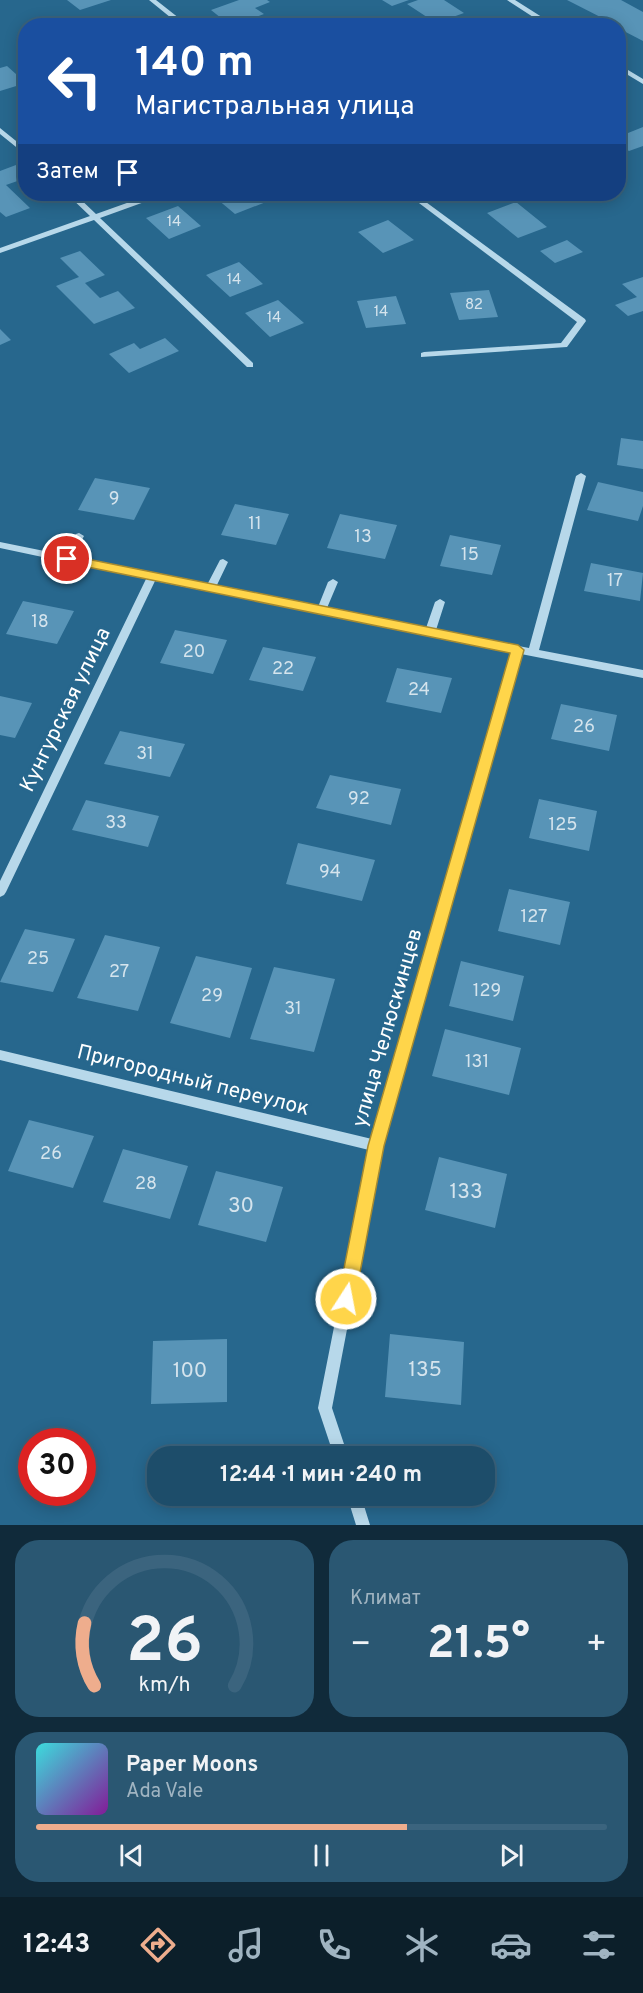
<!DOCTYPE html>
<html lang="ru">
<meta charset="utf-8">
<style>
:root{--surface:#1d4d6a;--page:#2a5772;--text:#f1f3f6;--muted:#a0b4c1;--line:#3b647e;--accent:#eead8d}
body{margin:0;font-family:Overpass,sans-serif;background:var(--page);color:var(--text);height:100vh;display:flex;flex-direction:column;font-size:22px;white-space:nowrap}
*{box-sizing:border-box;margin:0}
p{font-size:20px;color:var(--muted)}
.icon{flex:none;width:33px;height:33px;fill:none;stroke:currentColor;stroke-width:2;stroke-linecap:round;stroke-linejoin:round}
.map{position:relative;height:1525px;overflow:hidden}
.side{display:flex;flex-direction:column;gap:15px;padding:15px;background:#102a3a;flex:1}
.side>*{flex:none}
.hud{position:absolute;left:18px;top:18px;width:608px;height:183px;border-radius:24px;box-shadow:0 3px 15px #0003,0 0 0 2px var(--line);background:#1a4fa0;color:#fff;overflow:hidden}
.speed{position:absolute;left:18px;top:1428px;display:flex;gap:12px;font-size:30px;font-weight:700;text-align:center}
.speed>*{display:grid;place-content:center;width:78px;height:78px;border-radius:50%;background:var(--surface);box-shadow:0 3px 15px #0003,0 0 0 2px var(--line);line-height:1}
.speed .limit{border:9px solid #d22;background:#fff;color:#111}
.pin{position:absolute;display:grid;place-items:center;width:51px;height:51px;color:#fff;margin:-26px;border:3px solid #fff;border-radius:50%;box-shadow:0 2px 6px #0007}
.me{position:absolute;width:66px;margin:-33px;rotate:11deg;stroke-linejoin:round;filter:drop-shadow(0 0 4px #0008)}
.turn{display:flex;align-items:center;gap:21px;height:126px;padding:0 18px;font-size:27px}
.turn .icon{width:78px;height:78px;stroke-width:2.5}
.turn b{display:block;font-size:42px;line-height:51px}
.then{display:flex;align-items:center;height:57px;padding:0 18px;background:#0003;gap:12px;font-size:22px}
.big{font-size:45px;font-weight:700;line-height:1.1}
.side .widget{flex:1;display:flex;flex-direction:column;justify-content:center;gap:9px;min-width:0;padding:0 21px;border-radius:24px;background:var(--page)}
.side .dial{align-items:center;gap:0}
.dial svg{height:156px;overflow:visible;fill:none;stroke:var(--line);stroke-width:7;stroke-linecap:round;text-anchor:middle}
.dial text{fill:var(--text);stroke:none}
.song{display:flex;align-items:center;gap:18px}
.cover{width:72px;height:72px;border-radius:9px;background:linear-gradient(135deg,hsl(180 70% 55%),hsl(290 70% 35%))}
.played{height:6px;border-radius:3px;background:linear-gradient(90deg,var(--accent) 65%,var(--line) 65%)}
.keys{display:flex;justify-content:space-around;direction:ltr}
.heat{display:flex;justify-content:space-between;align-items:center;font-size:33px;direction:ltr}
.side .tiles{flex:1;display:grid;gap:15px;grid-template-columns:1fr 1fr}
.widget:last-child{grid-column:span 2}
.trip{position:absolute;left:147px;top:1446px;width:348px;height:60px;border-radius:24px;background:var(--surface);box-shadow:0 3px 15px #0003,0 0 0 2px var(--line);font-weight:700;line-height:60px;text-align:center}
.tab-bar{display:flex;height:96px;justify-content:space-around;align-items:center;background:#0c1f2a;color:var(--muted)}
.tab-bar .icon{width:42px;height:42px}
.tab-bar .current{color:var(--accent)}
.tab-bar b{font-size:27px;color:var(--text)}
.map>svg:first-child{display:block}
</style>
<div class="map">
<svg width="643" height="1525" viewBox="0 0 643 1525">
<rect width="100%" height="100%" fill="#27678d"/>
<path fill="#5894b7" d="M67,0h44l-31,10z
M239,0h28l3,2 -15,6 9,6 -33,12h-13l-6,-5 9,-3 -10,-8z
M382,0h27l-17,6z
M418,0h26l20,13 -28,10 -29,-19z
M567,0h54l22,12v29l-25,-13v-2z
M7,66l19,17 -26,8v-23z
M643,127v19l-14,5 -11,-7v-7z
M16,165l10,8v5l-20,7 24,23 -24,9 -6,-5v-41z
M211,194h45l10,8 -31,12z
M516,202l31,25 -29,11 -31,-25z
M178,206l23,20 -32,13 -23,-21z
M388,220l26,20 -31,13 -25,-21z
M567,240l16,12 -28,11 -15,-12z
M80,251l25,24 -20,8 15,15 18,-7 17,17 -41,16 -38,-38 23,-9 -19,-19z
M239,262l24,22 -33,13 -24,-22z
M643,277v34l-15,5 -13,-11 22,-8 -15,-13z
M489,290l9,27 -39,3 -9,-27z
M396,296l10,28 -40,4 -9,-27z
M278,300l26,23 -34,14 -25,-24z
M0,329l11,11 -11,5z
M165,338l14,13 -50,22 -20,-19 25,-11 6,6z
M621,438l22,3v28l-26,-4z
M95,478l55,10 -16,32 -56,-10z
M598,482l45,10v14l-5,15 -51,-11z
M235,504l54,10 -13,31 -55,-10z
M340,514l57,11 -12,34 -58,-11z
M450,535l51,10 -9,30 -52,-9z
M591,563l52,10 -3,28 -56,-10z
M23,601l51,10 -17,33 -51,-10z
M175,630l52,10 -14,34 -53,-11z
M263,647l53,10 -13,34 -54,-11z
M397,668l55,10 -11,35 -55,-11z
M0,696l32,7 -17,35 -15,-3z
M561,704l56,11 -8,36 -58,-12z
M120,731l65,13 -15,33 -66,-13z
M330,775l71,14 -10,36 -75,-17z
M539,799l58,12 -8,40 -60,-13z
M86,800l73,16 -11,31 -76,-17z
M298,843l77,17 -13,41 -76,-17z
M509,889l61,13 -10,43 -62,-14z
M25,929l50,10 -22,53 -53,-10z
M105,935l55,12 -22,64 -61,-13z
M196,956l56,12 -22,70 -60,-15z
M461,961l63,15 -11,45 -64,-15z
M274,967l61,12 -21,73 -64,-13z
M445,1029l76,19 -12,47 -77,-19z
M29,1120l65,16 -21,52 -65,-17z
M123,1149l65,17 -18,53 -67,-17z
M439,1157l68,17 -12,54 -70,-18z
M216,1171l67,16 -17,55 -68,-17z
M390,1334l74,8 -3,63 -76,-8z
M227,1339v63l-76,2 2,-63z"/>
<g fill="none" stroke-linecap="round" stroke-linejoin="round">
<path fill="#b7d8ea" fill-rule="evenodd" d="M149,0h7l33,26h-8z
M507,0h8l41,26h-9z
M618,64l25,15v5l-25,-15z
M0,128l26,21v6l-26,-21z
M67,194h8l21,20 56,-20h10l-1,2 -61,22 153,145v4h-6l-153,-147 -94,33v-5l90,-32z
M407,194h8l170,125 1,2 -19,26 -146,10v-4l3,-1 137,-9 16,-21z
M581,473l5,3 -47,174 104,20v8l-122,-24 -139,492 -50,262 16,48h-14l-16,-48 51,-258 -369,-90v-10l372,89 140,-487 -357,-71 -149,311 -2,3 -4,2v-16l146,-302 -146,-31v-6l64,13 12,-21 3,-1 5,3 -11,21 134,28 13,-25 3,-1 5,3 -12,25 102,20 10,-25 5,-3 5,3 -11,26 99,20 9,-26 5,-3 5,3 -9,28 93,18 47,-172z
M347,1496h14l9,29h-14z"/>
</g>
<path fill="#ffd54a" stroke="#a68a30" stroke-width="1.5" d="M67,555l451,90 6,5 -140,496 -29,153 -3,5 -6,3 -6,-3 -2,-5 30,-153 142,-493 -447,-91 -2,-3z"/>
<g text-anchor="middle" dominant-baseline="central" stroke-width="6" stroke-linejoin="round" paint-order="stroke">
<g font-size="15" fill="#d5e4ed">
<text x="174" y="222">14</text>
<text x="234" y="280">14</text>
<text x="474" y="305">82</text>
<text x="381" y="312">14</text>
<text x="274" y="318">14</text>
</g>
<g font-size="18" fill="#d5e4ed">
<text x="114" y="499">9</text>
<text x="255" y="524">11</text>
<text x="363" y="537">13</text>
<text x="470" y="555">15</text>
<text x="615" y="581">17</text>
<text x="40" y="622">18</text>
<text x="194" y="652">20</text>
<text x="283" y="669">22</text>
<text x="419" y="690">24</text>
<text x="584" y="727">26</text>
<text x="145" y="754">31</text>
<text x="359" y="799">92</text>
<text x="116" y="823">33</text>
<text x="563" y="825">125</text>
<text x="330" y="872">94</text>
<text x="534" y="917">127</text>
<text x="38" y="959">25</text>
<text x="119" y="972">27</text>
<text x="487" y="991">129</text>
<text x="212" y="996">29</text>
<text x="293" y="1009">31</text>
<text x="477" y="1062">131</text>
<text x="51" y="1154">26</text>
<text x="146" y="1184">28</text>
</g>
<g font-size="21" fill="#fff" stroke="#27678d">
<text transform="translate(66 710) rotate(-64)">Кунгурская улица</text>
<text transform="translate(388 1028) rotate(-74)">улица Челюскинцев</text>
<text transform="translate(193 1081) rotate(14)">Пригородный переулок</text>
</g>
<g font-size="21" fill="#d5e4ed">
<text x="466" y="1192">133</text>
<text x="241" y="1206">30</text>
<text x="425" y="1370">135</text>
<text x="190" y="1371">100</text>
</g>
</g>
</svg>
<div class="speed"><div class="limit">30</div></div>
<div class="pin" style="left:67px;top:559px;background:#d93025"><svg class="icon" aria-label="arrive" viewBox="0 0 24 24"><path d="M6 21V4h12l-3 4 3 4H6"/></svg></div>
<svg class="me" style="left:346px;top:1299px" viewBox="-20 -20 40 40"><circle r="17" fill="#ffd54a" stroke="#fff" stroke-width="3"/><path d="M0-11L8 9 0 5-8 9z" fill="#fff"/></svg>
<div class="trip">12:44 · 1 мин · 240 m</div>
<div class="hud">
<div class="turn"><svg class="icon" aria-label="left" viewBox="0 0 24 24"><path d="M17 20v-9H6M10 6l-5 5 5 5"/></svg><div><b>140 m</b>Магистральная улица</div></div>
<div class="then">Затем<svg class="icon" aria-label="arrive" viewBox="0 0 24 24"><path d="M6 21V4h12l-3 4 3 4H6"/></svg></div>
</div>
</div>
<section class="side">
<div class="tiles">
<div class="widget dial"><svg viewBox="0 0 100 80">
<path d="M14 69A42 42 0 1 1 86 69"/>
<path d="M14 69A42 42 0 0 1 9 37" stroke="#eead8d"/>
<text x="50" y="56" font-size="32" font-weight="700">26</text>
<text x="50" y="72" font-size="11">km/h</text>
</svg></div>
<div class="widget"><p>Климат</p>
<div class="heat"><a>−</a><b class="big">21.5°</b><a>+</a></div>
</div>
<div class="widget">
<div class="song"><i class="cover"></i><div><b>Paper Moons</b><p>Ada Vale</p></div></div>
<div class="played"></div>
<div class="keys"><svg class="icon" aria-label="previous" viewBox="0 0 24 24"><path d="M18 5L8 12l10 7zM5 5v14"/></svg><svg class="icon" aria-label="pause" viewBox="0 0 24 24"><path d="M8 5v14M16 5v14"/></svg><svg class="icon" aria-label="next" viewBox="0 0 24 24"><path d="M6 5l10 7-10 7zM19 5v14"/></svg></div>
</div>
</div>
</section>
<nav class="tab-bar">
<b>12:43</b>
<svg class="icon current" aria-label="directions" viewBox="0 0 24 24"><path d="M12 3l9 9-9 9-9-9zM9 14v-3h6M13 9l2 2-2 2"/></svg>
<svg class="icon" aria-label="music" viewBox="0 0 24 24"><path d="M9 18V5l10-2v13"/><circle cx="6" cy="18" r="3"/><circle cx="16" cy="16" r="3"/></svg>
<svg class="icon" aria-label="phone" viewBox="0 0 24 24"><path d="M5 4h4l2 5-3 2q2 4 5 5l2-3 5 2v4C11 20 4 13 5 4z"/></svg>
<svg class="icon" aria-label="climate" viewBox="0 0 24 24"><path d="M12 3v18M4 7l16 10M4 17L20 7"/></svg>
<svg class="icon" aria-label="car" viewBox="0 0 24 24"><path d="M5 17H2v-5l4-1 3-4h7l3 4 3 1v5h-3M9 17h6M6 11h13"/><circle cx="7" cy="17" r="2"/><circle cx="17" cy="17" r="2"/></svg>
<svg class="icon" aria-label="filters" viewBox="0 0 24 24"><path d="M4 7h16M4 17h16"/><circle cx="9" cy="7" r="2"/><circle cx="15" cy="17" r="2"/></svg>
</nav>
